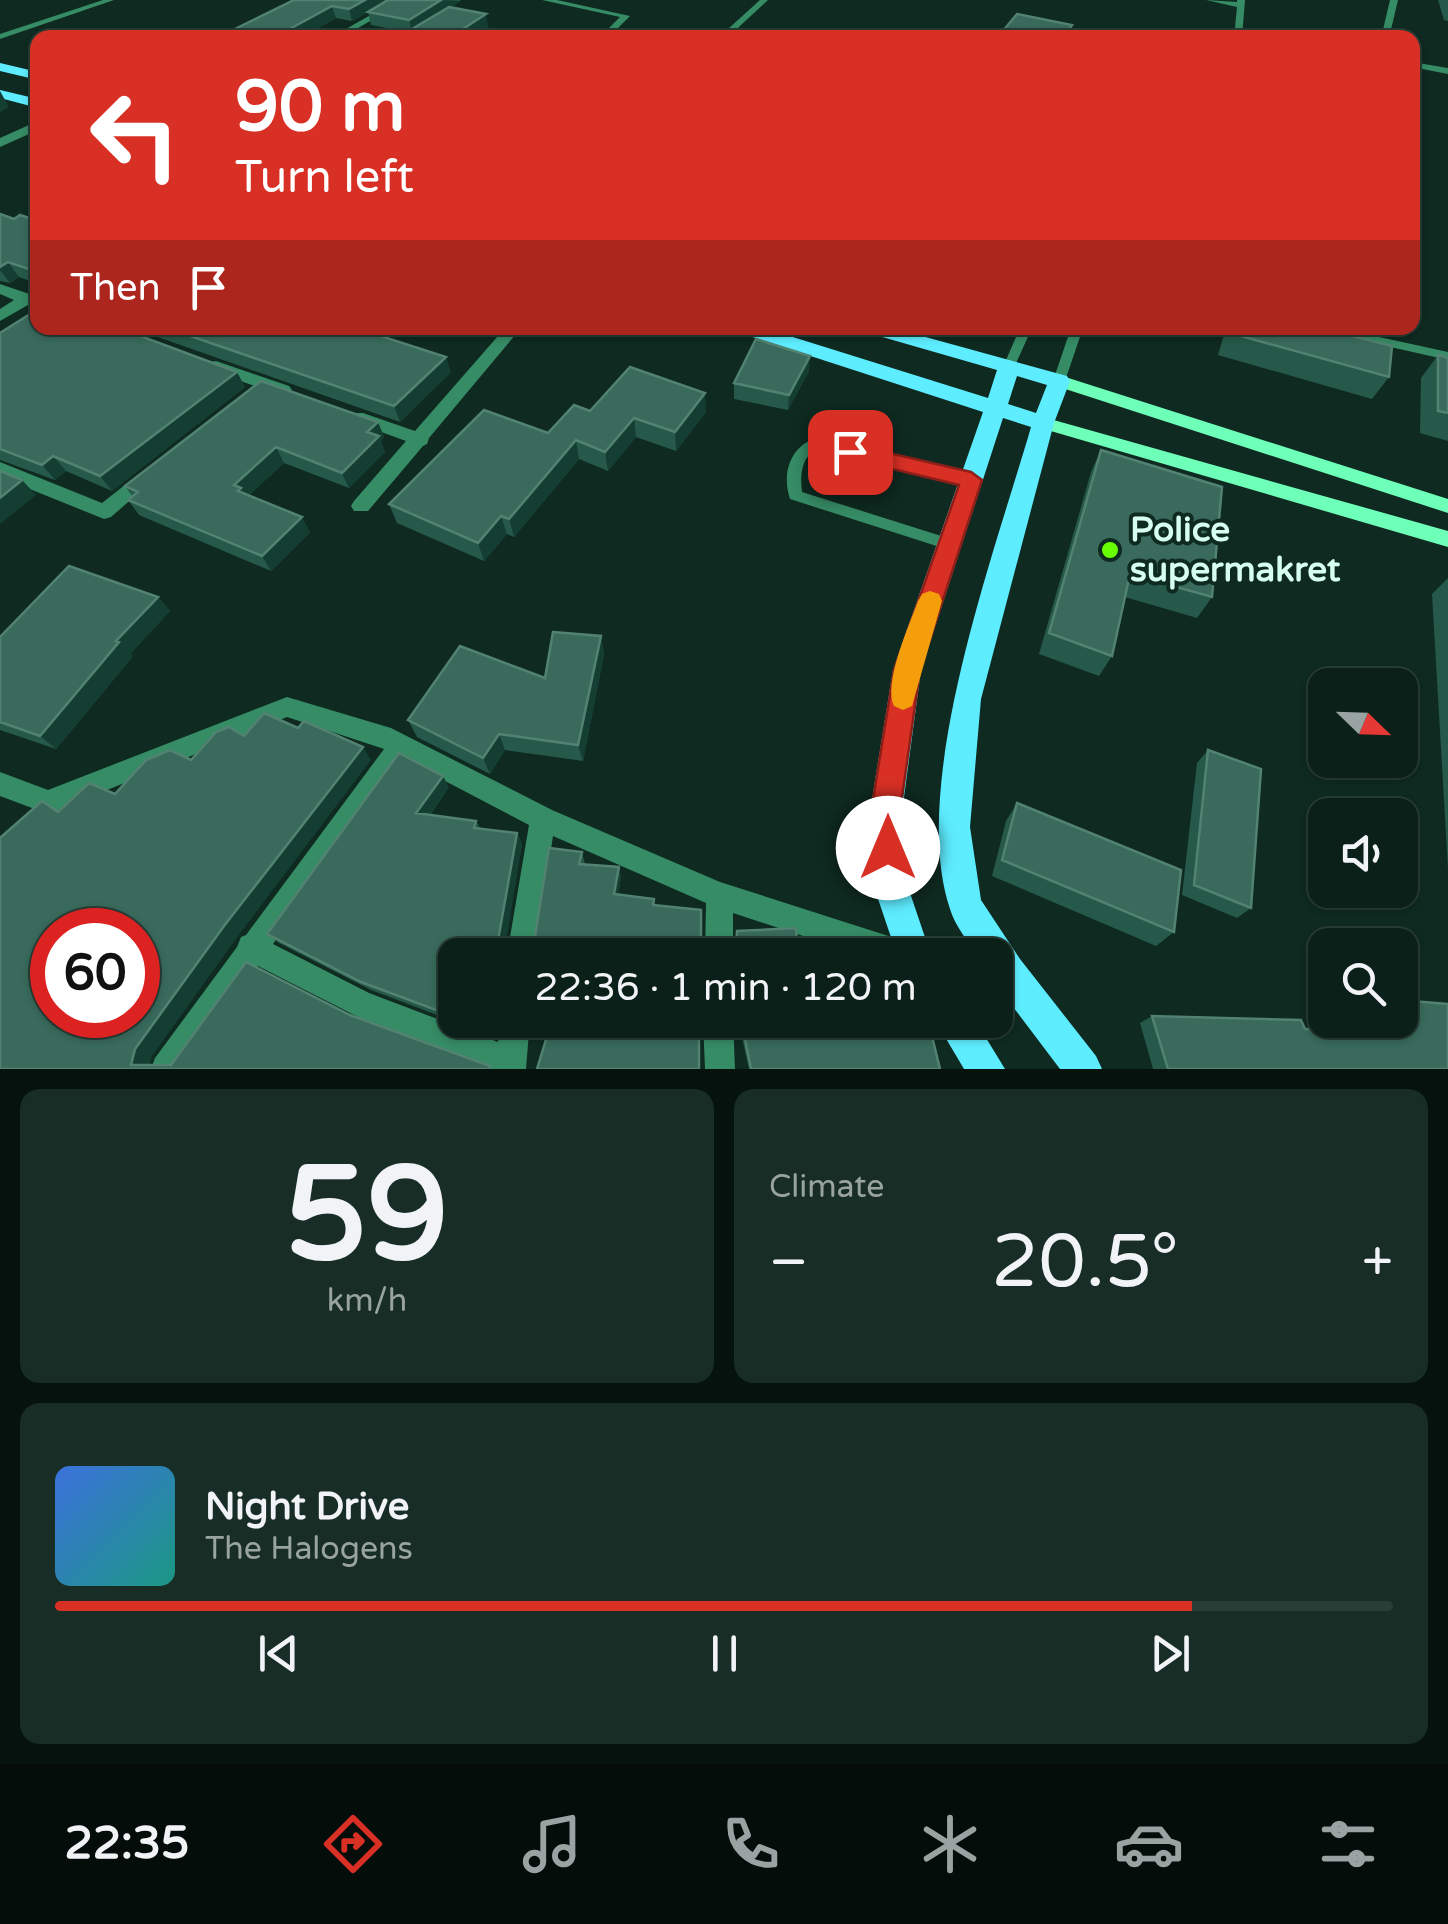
<!DOCTYPE html>
<meta charset="utf-8">
<style>
:root{--surface:#0a2019;--page:#182d26;--text:#f1f3f6;--muted:#99a3a2;--line:#2a3e38;--accent:#d93025}
body{margin:0;font-family:"Varela Round",sans-serif;background:var(--page);color:var(--text);height:100vh;display:flex;flex-direction:column;font-size:38px;white-space:nowrap}
*{box-sizing:border-box;margin:0}
p{font-size:32px;color:var(--muted)}
.icon{flex:none;width:55px;height:55px;fill:none;stroke:currentColor;stroke-width:2;stroke-linecap:round;stroke-linejoin:round}
.map{position:relative;height:1069px;overflow:hidden}
.panel{display:flex;flex-direction:column;gap:20px;padding:20px;background:#06120e;flex:1}
.panel>*{flex:none}
.banner{position:absolute;left:30px;top:30px;width:1390px;height:305px;border-radius:20px;box-shadow:0 2px 8px #0004,0 0 0 2px var(--line);background:#d93025;color:#fff;overflow:hidden}
.needle{width:65px;rotate:113deg}
.controls{position:absolute;left:1308px;top:668px;display:grid;gap:20px}
.controls a{display:grid;place-items:center;width:110px;height:110px;border-radius:20px;background:var(--surface);box-shadow:0 2px 8px #0004,0 0 0 2px var(--line);font-size:50px}
.speed{position:absolute;left:30px;top:908px;display:flex;gap:20px;font-size:50px;font-weight:700;text-align:center}
.speed>*{display:grid;place-content:center;width:130px;height:130px;border-radius:50%;background:var(--surface);box-shadow:0 2px 8px #0004,0 0 0 2px var(--line);line-height:1}
.speed .limit{border:15px solid #d22;background:#fff;color:#111}
.pin{position:absolute;display:grid;place-items:center;width:85px;height:85px;color:#fff;margin:-42px;border-radius:20px;box-shadow:0 5px 15px #0006}
.me{position:absolute;width:110px;margin:-55px;rotate:0deg;stroke-linejoin:round;filter:drop-shadow(0 0 8px #0008)}
.turn{display:flex;align-items:center;gap:35px;height:210px;padding:0 40px;font-size:45px}
.turn .icon{width:130px;height:130px;stroke-width:2.5}
.turn b{display:block;font-size:70px;line-height:85px}
.then{display:flex;align-items:center;height:95px;padding:0 40px;background:#0003;gap:20px;font-size:38px}
.big{font-size:75px;font-weight:600;line-height:1.1}
.panel .card{flex:1;display:flex;flex-direction:column;justify-content:center;gap:15px;min-width:0;padding:0 35px;border-radius:20px;background:var(--page)}
.panel .dial{align-items:center;gap:0}
.dial b{font-size:130px;line-height:1}
.song{display:flex;align-items:center;gap:30px}
.cover{width:120px;height:120px;border-radius:15px;background:linear-gradient(135deg,hsl(220 70% 55%),hsl(170 70% 35%))}
.played{height:10px;border-radius:5px;background:linear-gradient(90deg,var(--accent) 85%,var(--line) 85%)}
.keys{display:flex;justify-content:space-around;direction:ltr}
.heat{display:flex;justify-content:space-between;align-items:center;font-size:55px;direction:ltr}
.panel .tiles{flex:1;display:grid;gap:20px;grid-template-columns:1fr 1fr}
.card:last-child{grid-column:span 2}
.trip{position:absolute;left:438px;top:938px;width:575px;height:100px;border-radius:20px;background:var(--surface);box-shadow:0 2px 8px #0004,0 0 0 2px var(--line);font-weight:600;line-height:100px;text-align:center}
.tab-bar{display:flex;height:160px;justify-content:space-around;align-items:center;background:#040d0a;color:var(--muted)}
.tab-bar .icon{width:70px;height:70px}
.tab-bar .active{color:var(--accent)}
.tab-bar b{font-size:45px;color:var(--text)}
.map>svg:first-child{display:block}
</style>
<div class="map">
<svg width="1448" height="1069" viewBox="0 0 1448 1069">
<rect width="100%" height="100%" fill="#0e2a21"/>
<g fill="none" stroke-linecap="round" stroke-linejoin="round">
<path fill="#368c64" fill-rule="evenodd" d="M103,0h11l-114,39v-5z
M397,0h9l-65,38h-11z
M542,0h15l73,16 -22,22h-9l21,-21z
M760,0h8l-41,38h-9z
M1206,0l31,2v-2h8l-3,38h-8l3,-31z
M1390,0h8l-9,38h-8z
M1412,62l36,6v6l-36,-7z
M1020,328h12l-19,42h-8l-2,-3z
M1071,328h12l-18,53 -6,4 -6,-4z
M1318,328h20l110,24v8l-124,-28z
M813,439l163,37 2,4 -2,4 -5,1 -156,-36c-14,11 -15,26 -13,43l152,48 3,4 -3,4 -5,2 -159,-51c-8,-24 -1,-50 23,-60z"/>
<path fill="#368c64" fill-rule="evenodd" d="M38,121v9l-38,17v-9z
M0,284l38,13v11l-10,-3 -28,16v-12l14,-9 -14,-6z
M505,328h16l-92,110 -2,6 -4,2 -55,65h-14l-3,-5 3,-5 52,-60 -55,-20 -3,-4 3,-4h12l52,18z
M216,361l73,25 3,4 -9,6 -73,-26v-8z
M0,462l102,41 38,-30h14l2,5 -45,39 -7,2 -104,-42z
M287,697l104,31 161,82 168,72 184,59 10,4 4,10h-57l-128,-42v42h-28l1,-52 -153,-67 -18,119h-28l22,-130 -124,-65 -132,184 96,49 129,49 2,-22h30l-4,49h-35l-129,-50 -104,-53 -74,103h-33l4,-11 82,-111 4,-10 5,-2 138,-186 -97,-32 -239,97 -48,-18v-24l48,18z
M703,1020h30l2,49h-30z"/>
<path fill="#6effb9" fill-rule="evenodd" d="M1059,375l389,124v14l-395,-128 -3,-4z
M1043,417l405,114v16l-411,-120 -3,-4 3,-4z"/>
<path fill="#5eecff" fill-rule="evenodd" d="M0,63l38,9v8l-38,-9z
M0,90l38,9v9l-38,-10z
M734,328h30l224,70 9,-28 -132,-38 -3,-4h31l174,48 3,5 -16,42 -73,276 -11,128 11,73 39,59 76,97 6,13h-42l-65,-86v-28h-18c-9,-14 -22,-29 -27,-46 -42,-124 45,-357 81,-482l-28,-9 -82,252 -19,142 5,72 24,71h-34l-24,-71 -3,-72 23,-142 90,-258 -246,-80zM1017,376l30,9 -11,28 -28,-9z
M935,1020h40l30,49h-41z"/>
</g>
<path fill="#265949" d="M294,0h167l-9,7 37,25 -9,6h-83l10,-6 -36,-7 -3,-13 -16,9 -16,-3 -35,20h-70l-2,-6z
M1438,0h10v21l-4,-1z
M0,214l14,5 24,2v63l-19,-7 -9,6 -10,-2z
M132,328h224l95,44 -51,50z
M1226,328h95l68,49 -17,22 -154,-44z
M0,333l245,54 -133,104 -46,-20 -11,9 -55,-20z
M1438,355l10,3v83l-28,-8 1,-55z
M809,371l-21,39 -54,-11v-16z
M590,411l116,1 -30,39 -40,-14 -28,34 -29,-12 -65,78 -7,-3 -23,27 -87,-38 -8,-19 159,-71z
M378,422l6,15 -3,4 4,11 -36,36 -65,-25 -35,32 61,37 -39,39 -132,-56 -11,-15 4,-4 -7,-10z
M1101,450l111,147 -15,21 -72,-21 -13,59 -13,20 -60,-22 52,-182z
M1448,578v291l-16,-275z
M158,597l12,14 -40,43 3,2 -77,93 -56,-19v-93z
M601,636l3,18 -21,107 -78,-11 -15,24 -73,-37 -9,-17 137,-42z
M1208,750l43,158 -14,10 -55,-23 15,-132z
M449,787l-19,28 46,6 4,7 37,5 5,11 -19,110 -48,1v65h23l-4,9 -103,-39 -92,-47 -12,-9z
M1017,803l157,129 -18,14 -164,-70 14,-55z
M582,852l3,12 34,3 2,10 -3,17 36,5 1,6 46,42 5,8h-170l-3,-6z
M1152,1016l153,13h62l-3,-9h36l48,49h-295l-13,-46z
M738,1020h190l12,49h-191z"/>
<path fill="#153e32" d="M365,0h25l-38,21 -3,-12z
M441,0l20,1 -49,31 -3,-12z
M332,6l4,12 -35,20h-28z
M486,14l3,18 -9,6h-31z
M0,91l9,16 -9,5z
M8,262l11,15 -9,6 -10,-13v-3z
M810,356l-1,15 -21,39 1,-15z
M446,357l5,15 -51,50 -6,-16z
M237,372l8,15 -133,104 -12,-15z
M705,393l1,19 -30,39 -1,-19z
M634,418l2,19 -28,34 -3,-19z
M378,422l6,15 -3,4 4,11 -36,36 -7,-15 25,-41z
M576,440l3,19 -65,78 -5,-18z
M276,447l8,16 -37,34 -13,-12z
M53,456l13,15 -11,9 -13,-15z
M22,480l14,15 -36,29v-26z
M501,516l6,18 -23,27 -6,-18z
M302,517l8,15 -39,39 -9,-15z
M158,597l12,14 -40,43 3,2 -77,93 -16,-13 76,-95z
M601,636l3,18 -21,107 -5,-16z
M499,734l6,16 -15,24 -7,-16z
M363,747l8,13 -133,176 -86,120 -4,13 -17,-4 4,-16 89,-123z
M443,776l6,11 -26,37 -7,-11z
M517,833l5,11 -18,111h-6l-1,-9z
M619,867l2,10 -4,26 -3,-9z
M468,1020h10l-4,9 -7,-7z"/>
<path fill="#396a5b" stroke="#528272" stroke-width="2.5" fill-rule="evenodd" d="M294,0h71l-16,9 -17,-3 -59,32h-16l-28,-6z
M388,0h53l-32,20 -41,-8z
M449,7l37,7 -37,24h-52z
M1017,14l55,11 -9,13h-66z
M0,214l14,5 6,-4 18,6v51l-30,-10 -8,5z
M38,309v19h81l118,44 -137,104 -47,-20 -11,9 -42,-16v-116z
M167,328h189l90,29 -52,49z
M1232,328h89l71,18 -3,31 -159,-44z
M756,339l54,17 -21,39 -55,-12z
M1438,355l10,3v55l-10,-2z
M630,367l75,26 -30,39 -41,-14 -29,34 -29,-12 -67,79 -8,-3 -23,27 -89,-39 95,-94 64,23 26,-28 16,6z
M261,381l117,41 -11,10 12,4 -37,37 -66,-26 -42,38 7,3 -3,3 64,26 -40,39 -134,-56 10,-8 -13,-6z
M1101,450l121,37 -10,110 -82,-23 -18,82 -63,-23z
M0,471l22,9 -22,18z
M69,566l89,31 -42,44 3,1 -79,94 -40,-14v-85z
M553,632l48,4 -23,109 -79,-11 -16,24 -75,-38 52,-74 85,32z
M264,713l34,15 6,-7 59,26 -139,179 -89,123 -4,16h40l75,-103 104,53 140,51 -1,3h-489v-231l42,-37 16,11 31,-29 26,11 31,-34 24,-10 21,10 25,-28 13,-5 15,9zM52,930h86v85h-86z
M1208,750l53,19 -10,139 -57,-23z
M399,753l44,23 -27,37 60,8 -2,7 43,5 -20,113 4,4 -3,5h-43v62l-94,-35 -94,-48z
M1017,803l164,67 -7,62 -172,-72z
M549,848l33,4 -3,12 40,3 -5,27 40,5 -1,6 48,5v36l5,4v5h-157l1,-4 -17,-2z
M796,928l2,27h-72l-1,-5 11,-2 1,-17z
M1400,1000l48,4v65h-280l-16,-53 149,4 4,9h83l-3,-9h15z
M552,1020h147v49h-162z
M741,1020h187l12,49h-189z"/>
<path fill="#d93025" stroke="#8d1f18" stroke-width="2.5" d="M850,444l121,28 11,8 -62,190 -20,142 2,36 -4,10 -10,5 -11,-5 -6,-46 23,-142 65,-185 -116,-28 -3,-5z"/>
<path fill="#f59e0b" d="M930,591l9,3 3,7 -30,105 -9,4 -9,-4c-11,-23 15,-80 24,-105l4,-7z"/>
<circle fill="#69ff03" stroke="#0e2a21" stroke-width="4" cx="1110" cy="550" r="10"/>
<g text-anchor="middle" dominant-baseline="central" stroke-width="8" stroke-linejoin="round" paint-order="stroke">
<g font-size="35" font-weight="bold" fill="#d7ffef" stroke="#0e2a21" text-anchor="start">
<text x="1130" y="530">Police<tspan x="1130" dy="40">supermakret</tspan></text>
</g>
</g>
</svg>
<div class="controls">
<a><svg class="needle" viewBox="-14 -14 28 28"><path d="M0-13l5 13h-10z" fill="#e53935"/><path d="M0 13l5-13h-10z" fill="#99a3a2"/></svg></a>
<a><svg class="icon" aria-label="sound" viewBox="0 0 24 24"><path d="M4 9h4l5-4v14l-5-4H4zM17 9q2 3 0 6"/></svg></a>
<a><svg class="icon" aria-label="search" viewBox="0 0 24 24"><circle cx="10" cy="10" r="6"/><path d="M15 15l6 6"/></svg></a>
</div>
<div class="speed"><div class="limit">60</div></div>
<div class="pin" style="left:850px;top:452px;background:#d93025"><svg class="icon" aria-label="arrive" viewBox="0 0 24 24"><path d="M6 21V4h12l-3 4 3 4H6"/></svg></div>
<svg class="me" style="left:888px;top:848px" viewBox="-20 -20 40 40"><circle r="19" fill="#fff"/><path d="M0-13L10 11 0 6-10 11z" fill="#d93025"/></svg>
<div class="trip">22:36 · 1 min · 120 m</div>
<div class="banner">
<div class="turn"><svg class="icon" aria-label="left" viewBox="0 0 24 24"><path d="M17 20v-9H6M10 6l-5 5 5 5"/></svg><div><b>90 m</b>Turn left</div></div>
<div class="then">Then<svg class="icon" aria-label="arrive" viewBox="0 0 24 24"><path d="M6 21V4h12l-3 4 3 4H6"/></svg></div>
</div>
</div>
<section class="panel">
<div class="tiles">
<div class="card dial"><b>59</b><p>km/h</p></div>
<div class="card"><p>Climate</p>
<div class="heat"><a>−</a><b class="big">20.5°</b><a>+</a></div>
</div>
<div class="card">
<div class="song"><i class="cover"></i><div><b>Night Drive</b><p>The Halogens</p></div></div>
<div class="played"></div>
<div class="keys"><svg class="icon" aria-label="previous" viewBox="0 0 24 24"><path d="M18 5L8 12l10 7zM5 5v14"/></svg><svg class="icon" aria-label="pause" viewBox="0 0 24 24"><path d="M8 5v14M16 5v14"/></svg><svg class="icon" aria-label="next" viewBox="0 0 24 24"><path d="M6 5l10 7-10 7zM19 5v14"/></svg></div>
</div>
</div>
</section>
<nav class="tab-bar">
<b>22:35</b>
<svg class="icon active" aria-label="directions" viewBox="0 0 24 24"><path d="M12 3l9 9-9 9-9-9zM9 14v-3h6M13 9l2 2-2 2"/></svg>
<svg class="icon" aria-label="music" viewBox="0 0 24 24"><path d="M9 18V5l10-2v13"/><circle cx="6" cy="18" r="3"/><circle cx="16" cy="16" r="3"/></svg>
<svg class="icon" aria-label="phone" viewBox="0 0 24 24"><path d="M5 4h4l2 5-3 2q2 4 5 5l2-3 5 2v4C11 20 4 13 5 4z"/></svg>
<svg class="icon" aria-label="climate" viewBox="0 0 24 24"><path d="M12 3v18M4 7l16 10M4 17L20 7"/></svg>
<svg class="icon" aria-label="car" viewBox="0 0 24 24"><path d="M5 17H2v-5l4-1 3-4h7l3 4 3 1v5h-3M9 17h6M6 11h13"/><circle cx="7" cy="17" r="2"/><circle cx="17" cy="17" r="2"/></svg>
<svg class="icon" aria-label="filters" viewBox="0 0 24 24"><path d="M4 7h16M4 17h16"/><circle cx="9" cy="7" r="2"/><circle cx="15" cy="17" r="2"/></svg>
</nav>
